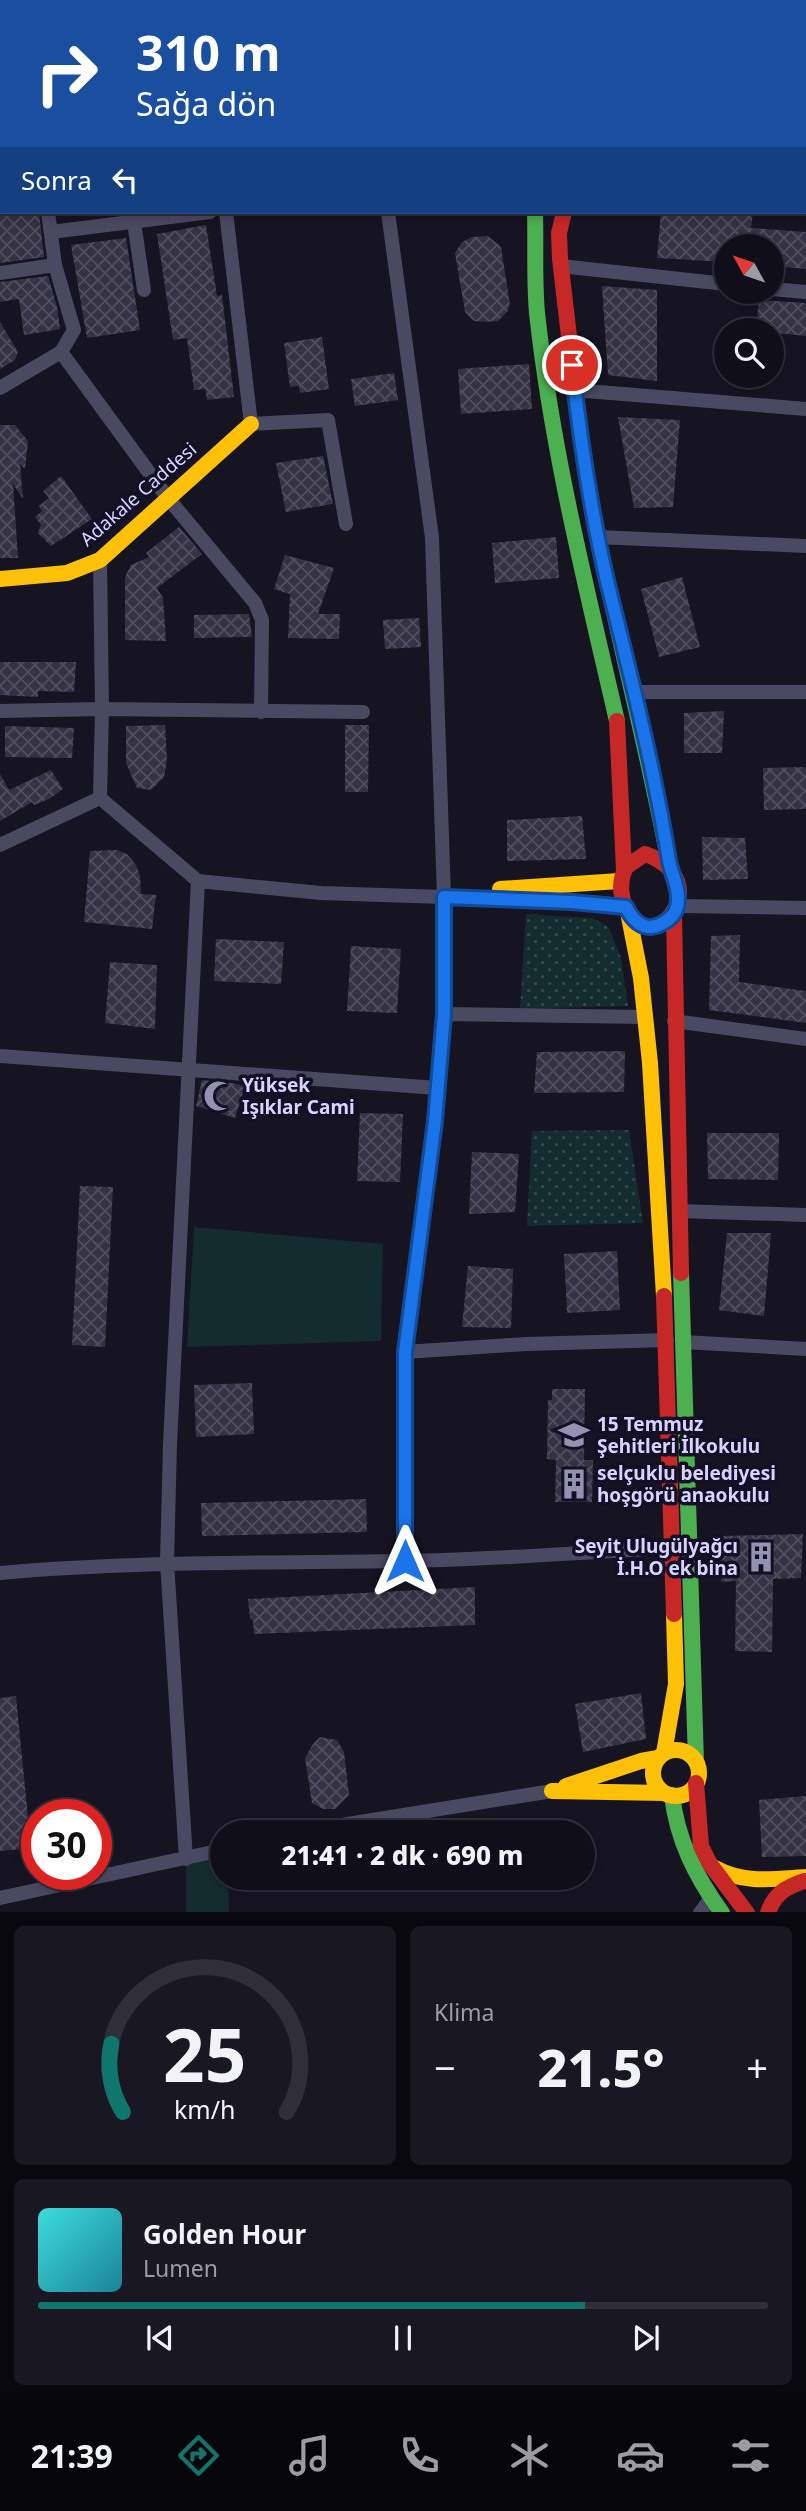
<!DOCTYPE html>
<html lang="tr">
<meta charset="utf-8">
<style>
:root{--surface:#100f19;--page:#191822;--text:#f1f3f6;--muted:#9c9ca2;--line:#302f38;--accent:#0f766e}
body{margin:0;font-family:"Noto Sans",sans-serif;background:var(--page);color:var(--text);height:100vh;display:flex;flex-direction:column;font-size:26px;white-space:nowrap}
*{box-sizing:border-box;margin:0}
p{font-size:23px;color:var(--muted)}
.icon{flex:none;width:38px;height:38px;fill:none;stroke:currentColor;stroke-width:2;stroke-linecap:round;stroke-linejoin:round}
.map{position:relative;height:1912px;overflow:hidden}
.side{display:flex;flex-direction:column;gap:14px;padding:14px;background:#09080e;flex:1}
.side>*{flex:none}
.guide{position:absolute;left:0px;top:0px;width:807px;height:214px;box-shadow:0 4px 10px #0003,0 0 0 2px var(--line);background:#1a4fa0;color:#fff;overflow:hidden}
.needle{width:46px;rotate:310deg}
.tools{position:absolute;left:714px;top:234px;display:grid;gap:14px}
.tools a{display:grid;place-items:center;width:70px;height:70px;border-radius:50%;background:var(--surface);box-shadow:0 4px 10px #0003,0 0 0 2px var(--line);font-size:35px}
.speed{position:absolute;left:21px;top:1799px;display:flex;gap:14px;font-size:35px;font-weight:700;text-align:center}
.speed>*{display:grid;place-content:center;width:91px;height:91px;border-radius:50%;background:var(--surface);box-shadow:0 4px 10px #0003,0 0 0 2px var(--line);line-height:1}
.speed .limit{border:10px solid #d22;background:#fff;color:#111}
.pin{position:absolute;display:grid;place-items:center;width:60px;height:60px;color:#fff;margin:-30px;border:4px solid #fff;border-radius:50%;box-shadow:0 2px 7px #0007}
.me{position:absolute;width:77px;margin:-38px;rotate:0deg;stroke-linejoin:round;filter:drop-shadow(0 0 5px #0008)}
.turn{display:flex;align-items:center;gap:24px;height:147px;padding:0 21px;font-size:32px}
.turn .icon{width:91px;height:91px;stroke-width:2.5}
.turn b{display:block;font-size:49px;line-height:60px}
.then{display:flex;align-items:center;height:66px;padding:0 21px;background:#0003;gap:14px;font-size:26px}
.big{font-size:52px;font-weight:800;line-height:1.1}
.side .widget{flex:1;display:flex;flex-direction:column;justify-content:center;gap:10px;min-width:0;padding:0 24px;border-radius:10px;background:var(--page)}
.side .dial{align-items:center;gap:0}
.dial svg{height:182px;overflow:visible;fill:none;stroke:var(--line);stroke-width:7;stroke-linecap:round;text-anchor:middle}
.dial text{fill:var(--text);stroke:none}
.song{display:flex;align-items:center;gap:21px}
.cover{width:84px;height:84px;border-radius:10px;background:linear-gradient(135deg,hsl(180 70% 55%),hsl(190 70% 35%))}
.played{height:7px;border-radius:4px;background:linear-gradient(90deg,var(--accent) 75%,var(--line) 75%)}
.keys{display:flex;justify-content:space-around;direction:ltr}
.heat{display:flex;justify-content:space-between;align-items:center;font-size:38px;direction:ltr}
.side .tiles{flex:1;display:grid;gap:14px;grid-template-columns:1fr 1fr}
.widget:last-child{grid-column:span 2}
.trip{position:absolute;left:210px;top:1820px;width:385px;height:70px;border-radius:35px;background:var(--surface);box-shadow:0 4px 10px #0003,0 0 0 2px var(--line);font-weight:800;line-height:70px;text-align:center}
.dock{display:flex;height:112px;justify-content:space-around;align-items:center;background:#06060a;color:var(--muted)}
.dock .icon{width:49px;height:49px}
.dock .selected{color:var(--accent)}
.dock b{font-size:32px;color:var(--text)}
.map>svg:first-child{display:block}
</style>
<div class="map">
<svg width="806" height="1913" viewBox="0 0 806 1913">
<defs>
<pattern id="park-dots" width="8" height="8" patternUnits="userSpaceOnUse" patternTransform="scale(1.75)"><rect width="8" height="8" fill="#132c2d"/><path d="M2 2h.1M6 6h.1" fill="none" stroke="#354a4c" stroke-width="1.8" stroke-linecap="round"/></pattern>
<pattern id="building-cross-hatch" width="8" height="8" patternUnits="userSpaceOnUse" patternTransform="scale(1.75)"><rect width="8" height="8" fill="#343243"/><path d="M0 0l8 8M0 8l8-8" fill="none" stroke="#514f5f"/></pattern>
</defs>
<rect width="100%" height="100%" fill="#161421"/>
<path fill="#132c2d" d="M194,1227l189,17 -2,97 -194,6z
M222,1850v28h6l1,34 -43,1v-54z"/>
<path fill="url(#park-dots)" d="M526,914l66,4 16,8 13,32 7,48 -108,3z
M629,1130l14,93 -116,3 5,-95z"/>
<path fill="url(#building-cross-hatch)" d="M0,212h39l5,45 -44,6z
M661,212h92l-2,16 55,4v37l-34,-3v-19h-46v15l-69,-4z
M206,225l11,71 5,-1 12,102 -27,3 -2,-11 -11,1 -7,-52 -14,2 -16,-106z
M488,236l13,11 9,58 -3,7 -9,9 -11,1 -13,-1 -9,-9 -10,-59 7,-11 10,-5z
M126,238l14,92 -53,8 -16,-93z
M48,276l9,31 3,22 -36,6 -5,-36 -19,3v-20z
M602,286l55,4v91l-49,-6z
M759,300l47,3v33l-50,-5z
M0,322l18,30 -3,8 -15,9z
M322,337l7,52 -29,4 -1,-7 -9,1 -6,-44z
M529,364l3,45 -71,5 -3,-45z
M394,373l4,27 -43,6 -4,-27z
M618,417l62,3 -7,87 -39,1z
M0,425h15l13,16 -3,28 -5,-5 3,35 -10,-15 5,74h-18z
M323,456l10,48 -47,8 -10,-49z
M61,476l31,43 -41,27 -13,-13 3,-8 -6,-8 7,-6 -3,-5 10,-8 -6,-7z
M179,527l23,27 -45,34 6,10 3,43 -41,-1v-63l6,-12 18,-8 -3,-4z
M556,537l3,41 -64,5 -3,-40z
M285,555l49,13 -16,46h22l-1,25 -51,-1 2,-44 -16,-5z
M682,577l18,70 -41,10 -18,-68z
M249,614l3,23 -58,1v-23z
M419,618l2,29 -36,2 -2,-29z
M0,662h76l-2,30 -36,-1v6l-38,-2z
M724,711l-2,42h-38v-40z
M165,725l2,36 -3,16 -13,13 -14,-2 -11,-25v-37z
M345,725h24l-1,67h-23z
M5,726l69,2 -2,30 -67,-1z
M806,767v42l-42,1 -1,-42z
M51,770l12,19 -14,10 -15,6 -2,-3 -32,19v-47l9,16z
M582,816l4,43 -79,2v-41z
M702,837l43,1 3,41 -45,1z
M117,850l10,4 9,11 4,11 1,18 15,1 -4,34 -68,-7 6,-71z
M740,935l-1,47 67,9v32l-97,-13 2,-74z
M216,939l68,3 -3,42 -67,-3z
M351,946l50,3 -4,64 -50,-2z
M110,962l47,3 -2,64 -50,-6z
M625,1051l-1,41 -90,1 3,-41z
M202,1080l30,3 13,3 -10,32 -39,-12z
M360,1113l43,1 -3,68 -43,-1z
M707,1133h72l-1,47 -70,-1z
M472,1152l47,2 -4,58 -46,2z
M80,1186l33,1 -8,160 -33,-2z
M727,1233h44l-7,83 -45,-6z
M617,1251l3,59 -53,3 -3,-59z
M468,1266l45,3 -2,59 -49,-1z
M252,1383l2,51 -58,3 -2,-52z
M552,1389h33l-1,71h9l-1,42h-37l1,-42 -9,-1 1,-59h4z
M366,1499l1,33 -165,4 -1,-33z
M803,1534l-2,44 -28,1 -1,73 -37,-1 1,-70 -15,1 -1,-46z
M475,1587v38l-221,9 -1,-13 -3,-3 -2,-19z
M641,1693l5,46 -63,13 -8,-48z
M16,1696l15,152 -31,3v-153z
M320,1737l17,3 7,12 5,43 -14,14h-12l-11,-6 -7,-45 8,-14z
M806,1796v60l-44,1 -3,-57z"/>
<g fill="none" stroke-linecap="round" stroke-linejoin="round">
<path stroke="#4a4962" stroke-width="14" d="M168,0l1,2
M348,0l1,2
M758,0v2
M805,44h1
M48,212l7,53 19,65 -13,22
M226,212l25,212 77,-4 18,104
M388,212l44,326 12,359v117l-10,107 -29,231v209
M134,222l10,68
M51,232l159,-20
M560,266l166,18
M0,273l55,-8
M772,289l34,3
M0,388l61,-36 106,145 88,106 7,17 -1,92
M574,390l232,19
M597,537l209,9
M100,560l2,149 -2,89 98,83 123,12 123,4
M634,692h172
M0,711l102,-2 261,3
M0,845l100,-47
M677,906l129,2
M444,1014l201,3
M674,1021l132,18
M0,1056l437,32
M679,1211l127,4
M683,1342l123,7
M405,1352l121,-8 141,-4
M0,1573c134,-12 267,-10 402,-12 90,-1 180,-9 269,-13
M298,1832l254,-41
M186,1859l-19,-297 3,-118 28,-563
M0,1898l222,-48
M700,1913l11,-15"/>
<path stroke="#4caf50" stroke-width="16" d="M567,0v2
M535,212c1,33 -1,68 2,101 15,138 49,273 80,408
M581,440c21,145 63,285 89,429
M681,1273l15,489
M672,1795c5,45 24,82 50,118"/>
<path stroke="#ffc107" stroke-width="16" d="M597,0l1,2
M805,145h1
M0,161h2
M805,176h1
M0,579l67,-6 33,-13 151,-136
M500,889l119,-8
M628,912l13,66 9,85 14,233
M653 1773a23 23 0 1 1 46 0a23 23 0 1 1-46 0Z
M664,1753l12,-69 -2,-70
M566,1786l75,-25 17,-3
M552,1791l113,2
M715,1868c29,16 59,11 91,9"/>
<path stroke="#c62828" stroke-width="16" d="M0,137h2
M564,212l-5,21 1,26 21,181
M617,721l7,149
M645,854c74,26 8,109 -19,55 -6,-14 -7,-28 0,-42z
M444,897l128,5 54,5
M674,915l7,358
M664,1296l10,318
M696,1783l5,63 9,18 37,49
M768,1913c6,-19 18,-26 36,-32"/>
</g>
<g fill="none" stroke-linecap="round" stroke-linejoin="round">
<g stroke="#114b97" stroke-width="18">
<path id="route" d="M405,1561v-209l30,-231 9,-107v-117l128,5 54,5c4,8 9,16 18,19 12,4 30,-7 33,-19 4,-17 -5,-31 -8,-46 -15,-93 -38,-184 -61,-276 -17,-72 -28,-145 -36,-220"/>
</g>
<use href="#route" stroke="#1a73e8" stroke-width="12"/>
</g>
<defs>
<g id="mosque-bare" transform="scale(2.415)"><path d="M3.5-4.9A6 6 0 1 0 3.5 4.9A5 5 0 1 1 3.5-4.9Z" fill="#9591b1" stroke="#130f26" stroke-width="2.5" paint-order="stroke"/></g>
<g id="school-bare" transform="scale(2.415)"><path d="M0-5L7-2L0 1L-7-2ZM-4 1L0 2.5L4 1V4Q0 6-4 4Z" fill="#9591b1" stroke="#130f26" stroke-width="2.5" paint-order="stroke"/></g>
<g id="building-bare" transform="scale(2.415)"><path d="M-4-6H4V6H1V3H-1V6H-4ZM-2.5-4.3h1.7v1.8h-1.7ZM.8-4.3h1.7v1.8H.8ZM-2.5-1h1.7V.8h-1.7ZM.8-1h1.7V.8H.8Z" fill="#9591b1" stroke="#130f26" stroke-width="2.5" paint-order="stroke"/></g>
</defs>
<g fill-rule="evenodd">
<use href="#mosque-bare" x="219" y="1096"/>
<use href="#school-bare" x="574" y="1435"/>
<use href="#building-bare" x="574" y="1484"/>
<use href="#building-bare" x="761" y="1557"/>
</g>
<g text-anchor="middle" dominant-baseline="central" stroke-width="7" stroke-linejoin="round" paint-order="stroke">
<g font-size="19" fill="#d9d4ff" stroke="#130f26">
<text transform="translate(138 494) rotate(-41)">Adakale Caddesi</text>
</g>
<g font-size="19" font-weight="bold" fill="#d9d4ff" stroke="#130f26" text-anchor="start">
<text x="242" y="1085">Yüksek<tspan x="242" dy="22">Işıklar Cami</tspan></text>
<text x="597" y="1424">15 Temmuz<tspan x="597" dy="22">Şehitleri İlkokulu</tspan></text>
<text x="597" y="1473">selçuklu belediyesi<tspan x="597" dy="22">hoşgörü anaokulu</tspan></text>
<text x="738" y="1546" text-anchor="end">Seyit Ulugülyağcı<tspan x="738" dy="22">İ.H.O ek bina</tspan></text>
</g>
</g>
</svg>
<div class="tools">
<a><svg class="needle" viewBox="-14 -14 28 28"><path d="M0-13l5 13h-10z" fill="#e53935"/><path d="M0 13l5-13h-10z" fill="#9c9ca2"/></svg></a>
<a><svg class="icon" aria-label="search" viewBox="0 0 24 24"><circle cx="10" cy="10" r="6"/><path d="M15 15l6 6"/></svg></a>
</div>
<div class="speed"><div class="limit">30</div></div>
<div class="pin" style="left:572px;top:365px;background:#d93025"><svg class="icon" aria-label="arrive" viewBox="0 0 24 24"><path d="M6 21V4h12l-3 4 3 4H6"/></svg></div>
<svg class="me" style="left:405px;top:1561px" viewBox="-20 -20 40 40"><path d="M0-17L14 15 0 8-14 15z" fill="#1a73e8" stroke="#fff" stroke-width="4"/></svg>
<div class="trip">21:41 · 2 dk · 690 m</div>
<div class="guide">
<div class="turn"><svg class="icon" aria-label="right" viewBox="0 0 24 24"><path d="M7 20v-9h11M14 6l5 5-5 5"/></svg><div><b>310 m</b>Sağa dön</div></div>
<div class="then">Sonra<svg class="icon" aria-label="left" viewBox="0 0 24 24"><path d="M17 20v-9H6M10 6l-5 5 5 5"/></svg></div>
</div>
</div>
<section class="side">
<div class="tiles">
<div class="widget dial"><svg viewBox="0 0 100 80">
<path d="M14 69A42 42 0 1 1 86 69"/>
<path d="M14 69A42 42 0 0 1 9 39" stroke="#0f766e"/>
<text x="50" y="56" font-size="32" font-weight="700">25</text>
<text x="50" y="72" font-size="11">km/h</text>
</svg></div>
<div class="widget"><p>Klima</p>
<div class="heat"><a>−</a><b class="big">21.5°</b><a>+</a></div>
</div>
<div class="widget">
<div class="song"><i class="cover"></i><div><b>Golden Hour</b><p>Lumen</p></div></div>
<div class="played"></div>
<div class="keys"><svg class="icon" aria-label="previous" viewBox="0 0 24 24"><path d="M18 5L8 12l10 7zM5 5v14"/></svg><svg class="icon" aria-label="pause" viewBox="0 0 24 24"><path d="M8 5v14M16 5v14"/></svg><svg class="icon" aria-label="next" viewBox="0 0 24 24"><path d="M6 5l10 7-10 7zM19 5v14"/></svg></div>
</div>
</div>
</section>
<nav class="dock">
<b>21:39</b>
<svg class="icon selected" aria-label="directions" viewBox="0 0 24 24"><path d="M12 3l9 9-9 9-9-9zM9 14v-3h6M13 9l2 2-2 2"/></svg>
<svg class="icon" aria-label="music" viewBox="0 0 24 24"><path d="M9 18V5l10-2v13"/><circle cx="6" cy="18" r="3"/><circle cx="16" cy="16" r="3"/></svg>
<svg class="icon" aria-label="phone" viewBox="0 0 24 24"><path d="M5 4h4l2 5-3 2q2 4 5 5l2-3 5 2v4C11 20 4 13 5 4z"/></svg>
<svg class="icon" aria-label="climate" viewBox="0 0 24 24"><path d="M12 3v18M4 7l16 10M4 17L20 7"/></svg>
<svg class="icon" aria-label="car" viewBox="0 0 24 24"><path d="M5 17H2v-5l4-1 3-4h7l3 4 3 1v5h-3M9 17h6M6 11h13"/><circle cx="7" cy="17" r="2"/><circle cx="17" cy="17" r="2"/></svg>
<svg class="icon" aria-label="filters" viewBox="0 0 24 24"><path d="M4 7h16M4 17h16"/><circle cx="9" cy="7" r="2"/><circle cx="15" cy="17" r="2"/></svg>
</nav>
